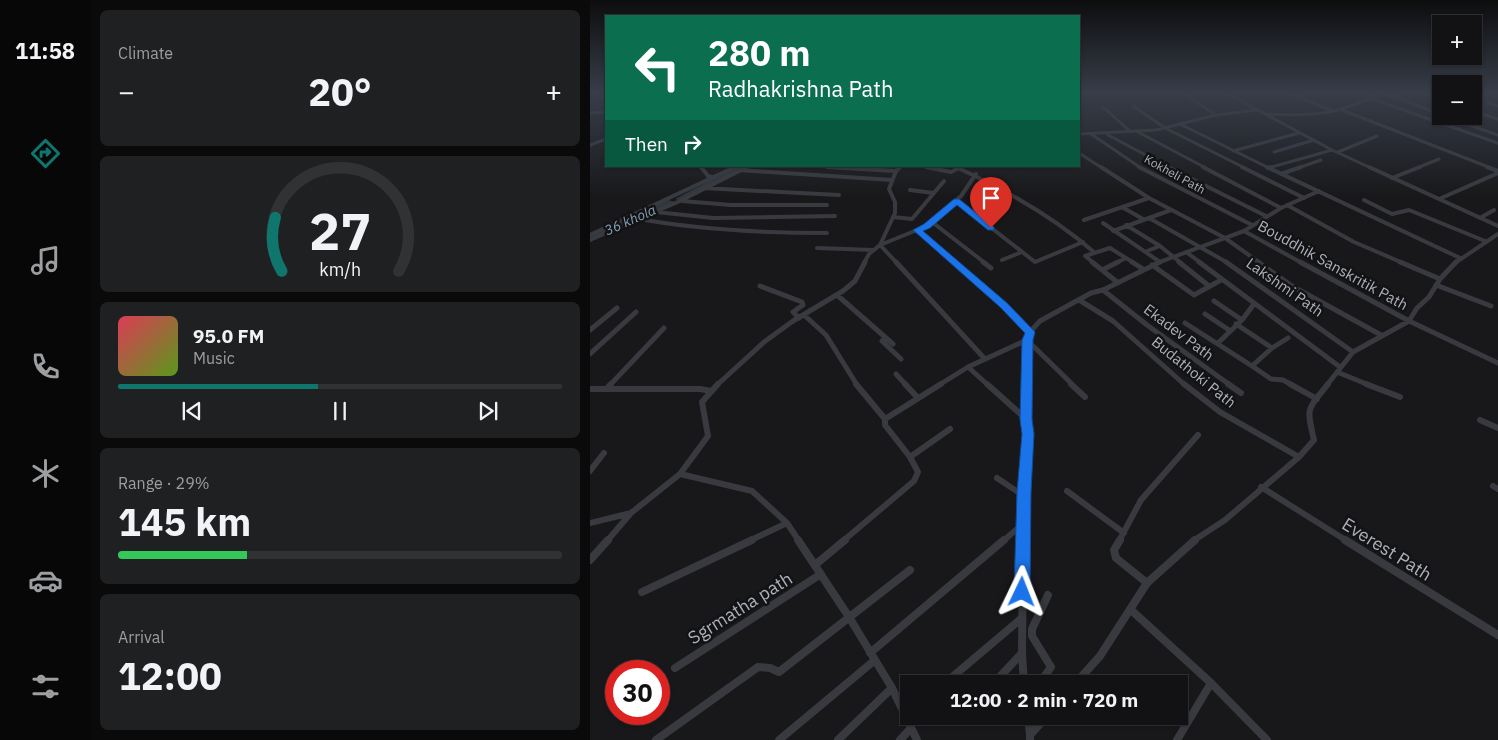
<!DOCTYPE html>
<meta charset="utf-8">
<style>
:root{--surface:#121214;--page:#1f2022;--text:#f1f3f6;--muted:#9c9ea0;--line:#313234;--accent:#0f766e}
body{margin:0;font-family:"IBM Plex Sans",sans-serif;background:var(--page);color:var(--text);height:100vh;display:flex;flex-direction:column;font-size:19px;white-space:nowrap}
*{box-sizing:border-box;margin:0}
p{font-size:16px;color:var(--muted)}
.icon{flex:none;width:28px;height:28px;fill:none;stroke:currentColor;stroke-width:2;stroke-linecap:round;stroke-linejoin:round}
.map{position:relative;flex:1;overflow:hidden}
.details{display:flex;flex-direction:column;gap:10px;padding:10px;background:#0a0a0b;width:500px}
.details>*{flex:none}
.guide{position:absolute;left:15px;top:15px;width:475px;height:152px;border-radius:0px;box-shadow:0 1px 4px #0004,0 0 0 1px var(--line);background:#0b6e4f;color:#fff;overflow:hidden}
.buttons{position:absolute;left:842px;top:15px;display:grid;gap:10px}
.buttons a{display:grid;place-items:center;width:50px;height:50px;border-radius:0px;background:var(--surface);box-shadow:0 1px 4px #0004,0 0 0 1px var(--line);font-size:25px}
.speed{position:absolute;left:15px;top:660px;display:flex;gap:10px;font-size:25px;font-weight:700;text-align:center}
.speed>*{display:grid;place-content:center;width:65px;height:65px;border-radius:50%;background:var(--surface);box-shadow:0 1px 4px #0004,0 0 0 1px var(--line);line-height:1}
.speed .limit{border:8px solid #d22;background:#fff;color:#111}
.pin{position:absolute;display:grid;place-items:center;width:42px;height:42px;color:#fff;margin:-51px -21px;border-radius:50% 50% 50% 0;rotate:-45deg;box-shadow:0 0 5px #0007}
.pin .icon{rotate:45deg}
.me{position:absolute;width:55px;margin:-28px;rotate:2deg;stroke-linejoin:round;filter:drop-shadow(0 0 4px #0008)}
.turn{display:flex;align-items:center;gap:18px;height:105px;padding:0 20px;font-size:22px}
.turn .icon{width:65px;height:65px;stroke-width:2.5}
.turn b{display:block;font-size:35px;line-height:42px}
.then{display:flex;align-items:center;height:48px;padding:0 20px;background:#0003;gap:10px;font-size:19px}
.big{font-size:38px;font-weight:800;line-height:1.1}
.details .tile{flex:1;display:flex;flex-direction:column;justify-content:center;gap:8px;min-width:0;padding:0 18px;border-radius:8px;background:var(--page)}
.details .dial{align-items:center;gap:0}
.dial svg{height:130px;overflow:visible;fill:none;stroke:var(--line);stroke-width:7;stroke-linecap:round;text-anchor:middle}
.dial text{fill:var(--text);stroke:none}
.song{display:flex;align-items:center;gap:15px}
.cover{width:60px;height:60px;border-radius:8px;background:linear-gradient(135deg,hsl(350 70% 55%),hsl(90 70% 35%))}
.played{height:5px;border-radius:2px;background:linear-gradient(90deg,var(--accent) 45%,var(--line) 45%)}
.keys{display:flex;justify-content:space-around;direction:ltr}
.heat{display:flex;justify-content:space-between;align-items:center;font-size:28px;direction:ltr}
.charge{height:8px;border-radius:4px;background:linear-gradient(90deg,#34c759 29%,var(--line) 0)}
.trip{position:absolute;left:310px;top:675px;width:288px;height:50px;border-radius:0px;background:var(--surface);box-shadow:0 1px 4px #0004,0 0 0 1px var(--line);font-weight:800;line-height:50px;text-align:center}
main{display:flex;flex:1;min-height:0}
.menu{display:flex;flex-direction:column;width:90px;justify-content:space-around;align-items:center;background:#070708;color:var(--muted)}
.menu .icon{width:35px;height:35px}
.menu .active{color:var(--accent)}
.menu b{font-size:22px;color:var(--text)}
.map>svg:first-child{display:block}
</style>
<main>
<nav class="menu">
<b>11:58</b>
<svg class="icon active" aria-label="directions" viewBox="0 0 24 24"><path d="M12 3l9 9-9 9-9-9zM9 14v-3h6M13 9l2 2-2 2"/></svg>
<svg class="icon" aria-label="music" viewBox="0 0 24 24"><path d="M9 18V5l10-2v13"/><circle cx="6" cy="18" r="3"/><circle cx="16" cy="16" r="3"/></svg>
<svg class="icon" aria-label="phone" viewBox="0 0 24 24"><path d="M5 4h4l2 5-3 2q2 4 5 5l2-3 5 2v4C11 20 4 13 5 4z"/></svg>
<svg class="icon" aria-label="climate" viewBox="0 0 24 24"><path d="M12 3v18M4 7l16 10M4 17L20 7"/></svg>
<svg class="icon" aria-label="car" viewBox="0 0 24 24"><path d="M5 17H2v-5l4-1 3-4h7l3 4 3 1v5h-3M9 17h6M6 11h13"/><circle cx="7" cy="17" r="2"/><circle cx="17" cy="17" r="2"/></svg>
<svg class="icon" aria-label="filters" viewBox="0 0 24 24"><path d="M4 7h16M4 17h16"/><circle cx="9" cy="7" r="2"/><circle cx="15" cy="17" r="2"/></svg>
</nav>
<section class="details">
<div class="tile"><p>Climate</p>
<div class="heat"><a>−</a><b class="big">20°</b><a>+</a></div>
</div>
<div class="tile dial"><svg viewBox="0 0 100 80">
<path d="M14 69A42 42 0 1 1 86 69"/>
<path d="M14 69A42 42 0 0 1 10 36" stroke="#0f766e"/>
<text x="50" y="56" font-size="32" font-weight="700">27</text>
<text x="50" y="72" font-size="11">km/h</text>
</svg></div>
<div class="tile">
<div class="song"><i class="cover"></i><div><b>95.0 FM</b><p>Music</p></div></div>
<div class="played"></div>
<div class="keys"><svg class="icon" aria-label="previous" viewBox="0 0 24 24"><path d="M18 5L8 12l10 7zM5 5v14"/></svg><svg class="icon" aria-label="pause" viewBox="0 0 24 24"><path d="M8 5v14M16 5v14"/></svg><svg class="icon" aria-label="next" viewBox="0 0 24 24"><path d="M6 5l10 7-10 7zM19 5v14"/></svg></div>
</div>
<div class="tile"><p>Range · 29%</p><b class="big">145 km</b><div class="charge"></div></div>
<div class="tile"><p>Arrival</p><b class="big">12:00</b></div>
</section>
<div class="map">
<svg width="908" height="740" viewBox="0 0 908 740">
<rect width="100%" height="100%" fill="#18181a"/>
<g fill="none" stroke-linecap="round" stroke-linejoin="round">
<path fill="#2e383e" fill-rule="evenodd" d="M147,166h9l-64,35 -7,-2z
M78,200l7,2 -85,39v-6z"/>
<path stroke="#393a3f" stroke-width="3" d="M593,93l33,22
M636,93l106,57 39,18
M700,93l42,18
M796,93l55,22
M830,93l21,7
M779,98l129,45
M898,103l10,3
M543,106l32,22 80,40
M513,107l28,25
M752,110l149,58
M884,111l24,8
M0,113l16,-1
M675,114c49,2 71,2 115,-21
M854,116l54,19
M592,125l87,43
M546,131l70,37
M489,134l77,-4 60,-15 41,-5
M501,134l50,34
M518,135l62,33
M0,145l16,-6
M643,151l66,-18
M684,152l40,-12
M748,152l39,-16
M489,153l23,15
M110,166l2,2
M223,166l34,2
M332,166l10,2
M143,168l4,-2
M154,168l5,-2
M309,168l2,-2
M369,168l2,-1
M678,168l64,-18
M708,168l23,-8
M827,168l22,-9"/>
<path stroke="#393a3f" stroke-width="4" d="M111,167l7,9 4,1
M237,167l69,4
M336,167l25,5 10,-5
M511,167l48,31 76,40 35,25
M549,167l113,58
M578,167l98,49
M613,167l78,41
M652,167l62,31
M677,167l193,91
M779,167l129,59
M897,167l11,4
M368,168c48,22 97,50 137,85
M678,168l4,-1
M149,170l153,10
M691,174l20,-7
M802,178l28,-11
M113,188l136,7
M320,190l24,3
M849,199l59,-26
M774,200l28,14 17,-4 76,31
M92,201l49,4h96
M367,201l78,61 48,-20
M697,205l67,37 49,21
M532,207l21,12
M66,212l57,6 122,-2
M303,217l19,2 32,-38
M559,218l79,45
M890,218l14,-8
M49,219c62,11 125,14 188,14
M494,220l65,-22
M342,222l53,41
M513,223l57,39
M536,225l34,21 21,17
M327,230l38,33
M523,231l58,-21
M654,231l58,32
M0,235l145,-68
M0,240l90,-39 67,-34
M227,248l57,2
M557,251l13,-5
M596,252l15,11
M495,256l25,-8 24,15
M495,256l9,7
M412,260l20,-8
M274,263l5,-9 11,-9 15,-32v-11l-6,-13 7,-18 4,-4
M307,263l-17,-18 47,-19 34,-30 15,-22
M526,263l10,-5
M567,263l87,-32 37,-23 38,-17
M865,263l43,-29"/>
<path stroke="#393a3f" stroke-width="5" d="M306,262l88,96
M364,262l50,43 26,27
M393,262l8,6
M502,262l25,20
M542,262l11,7
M589,262l30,24
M609,262l141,105
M636,262l127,90
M668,262l34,24 89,49
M710,262l109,59 8,-13 12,-11 11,-18 16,-17
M810,262l40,17
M562,265l42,30 27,-15
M512,270l16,-8
M846,285l55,21
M170,286l42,16 1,3 -10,7 6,6
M513,290l44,35 83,60
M247,295l56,49
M489,300l34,21 72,64
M624,301l28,19
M615,314l24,16
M214,315l22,20 31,50
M595,323l67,43
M646,324l36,24
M0,330l27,-22
M295,338l-3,3 19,18
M698,338l-16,10 -20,18 19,13 12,1 9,5
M437,340l46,45
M628,343l24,-23 12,-16
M0,354l46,-42
M378,367l20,18
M747,372l32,13
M306,374l10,11
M20,385l54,-57
M127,385l47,-43 29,-21 50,-30 12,-10 10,-19
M349,385l29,-18 59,-27 3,-8 10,-11 51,-28 12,-3 57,-28
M436,385l1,-45
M737,385l26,-33 56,-31 89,42"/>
<path stroke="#393a3f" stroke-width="6" d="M128,384l-16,18 6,34 -28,38 72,17 35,32 12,18
M266,384l29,35
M315,384l12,13
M397,384l39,35
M481,384l14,13
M594,384l36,28 79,45
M638,384l13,9
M700,384l27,15
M776,384l34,13
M0,389h110l11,2
M16,389l5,-5
M890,420l18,8
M320,457l40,-28
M0,471l14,-18
M407,478l27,18
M903,486l5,3
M671,487l86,54
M477,491l57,42
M0,523l41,-10
M17,541l24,-28 49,-39
M159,541l38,-18
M253,541l71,-60 4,-9 -8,-15 -25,-32v-6l56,-35
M413,541l21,-18
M433,541l5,-107 -2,-15v-35
M529,541l22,-41 57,-65
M603,541l32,-21 74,-63 15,-17c-8,-34 -7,-29 14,-56"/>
<path stroke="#393a3f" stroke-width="8" d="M208,540l51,77 43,71 25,52
M433,540l-1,113 2,31
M530,540l-6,10 2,8 31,25
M755,540l153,95
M0,560l18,-20
M225,565l30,-25
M52,592l110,-52
M540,609l81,74 56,57
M280,653l134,-113
M85,668l146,-94
M354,684l78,-66
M403,684l29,-31
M449,684l12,-17 -19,-31v-7l16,-34
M485,684l25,-28 47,-73 48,-43
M438,716l2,19
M66,740l102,-73 12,1 9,4 131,-102
M189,740l96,-80
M248,740l54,-52
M310,740l11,-12
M440,740v-5l17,-19
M587,740l34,-57"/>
</g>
<linearGradient id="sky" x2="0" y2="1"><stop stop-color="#0d0d0e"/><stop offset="0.47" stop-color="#373d49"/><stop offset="1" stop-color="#373d49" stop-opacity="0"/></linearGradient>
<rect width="908" height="197" fill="url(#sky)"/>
<path fill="#1a73e8" stroke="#114b97" d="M364,199h5l35,28v3h-6l-31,-25 -27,23 -7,3 84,72 28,29 -2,8 -1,79 2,15 -3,58 -1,100 -2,6 -6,2 -5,-2 -3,-6 3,-100 5,-58 -2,-15 2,-79 3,-7 -25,-26 -87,-77 11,-6z"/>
<g text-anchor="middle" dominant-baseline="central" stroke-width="5" stroke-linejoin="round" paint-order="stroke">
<g font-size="12" fill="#abb0b9" stroke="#131315">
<text transform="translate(585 174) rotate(29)">Kokheli Path</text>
</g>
<g font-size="14" font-style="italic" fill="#839fb3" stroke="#131315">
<text transform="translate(40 220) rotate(-24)">36 khola</text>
</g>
<g font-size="15" fill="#abb0b9" stroke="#131315">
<text transform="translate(743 265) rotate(29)">Bouddhik Sanskritik Path</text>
<text transform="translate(695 287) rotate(35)">Lakshmi Path</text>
<text transform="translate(589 332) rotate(37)">Ekadev Path</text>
<text transform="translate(604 372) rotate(39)">Budathoki Path</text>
</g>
<g font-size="18" fill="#abb0b9" stroke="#131315">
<text transform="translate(797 549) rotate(32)">Everest Path</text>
<text transform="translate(150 608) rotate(-32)">Sgrmatha path</text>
</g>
</g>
</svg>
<div class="buttons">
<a>+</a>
<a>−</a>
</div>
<div class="speed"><div class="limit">30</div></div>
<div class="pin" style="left:401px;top:228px;background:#d93025"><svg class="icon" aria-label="arrive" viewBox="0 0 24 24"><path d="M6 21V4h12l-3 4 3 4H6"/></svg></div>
<svg class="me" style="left:432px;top:592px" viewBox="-20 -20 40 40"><path d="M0-17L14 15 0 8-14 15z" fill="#1a73e8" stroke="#fff" stroke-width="4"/></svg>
<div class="trip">12:00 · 2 min · 720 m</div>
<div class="guide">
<div class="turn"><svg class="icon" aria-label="left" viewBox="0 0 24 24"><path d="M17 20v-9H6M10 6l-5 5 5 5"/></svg><div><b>280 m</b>Radhakrishna Path</div></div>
<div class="then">Then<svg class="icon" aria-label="right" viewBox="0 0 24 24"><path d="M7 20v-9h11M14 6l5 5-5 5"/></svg></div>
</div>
</div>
</main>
